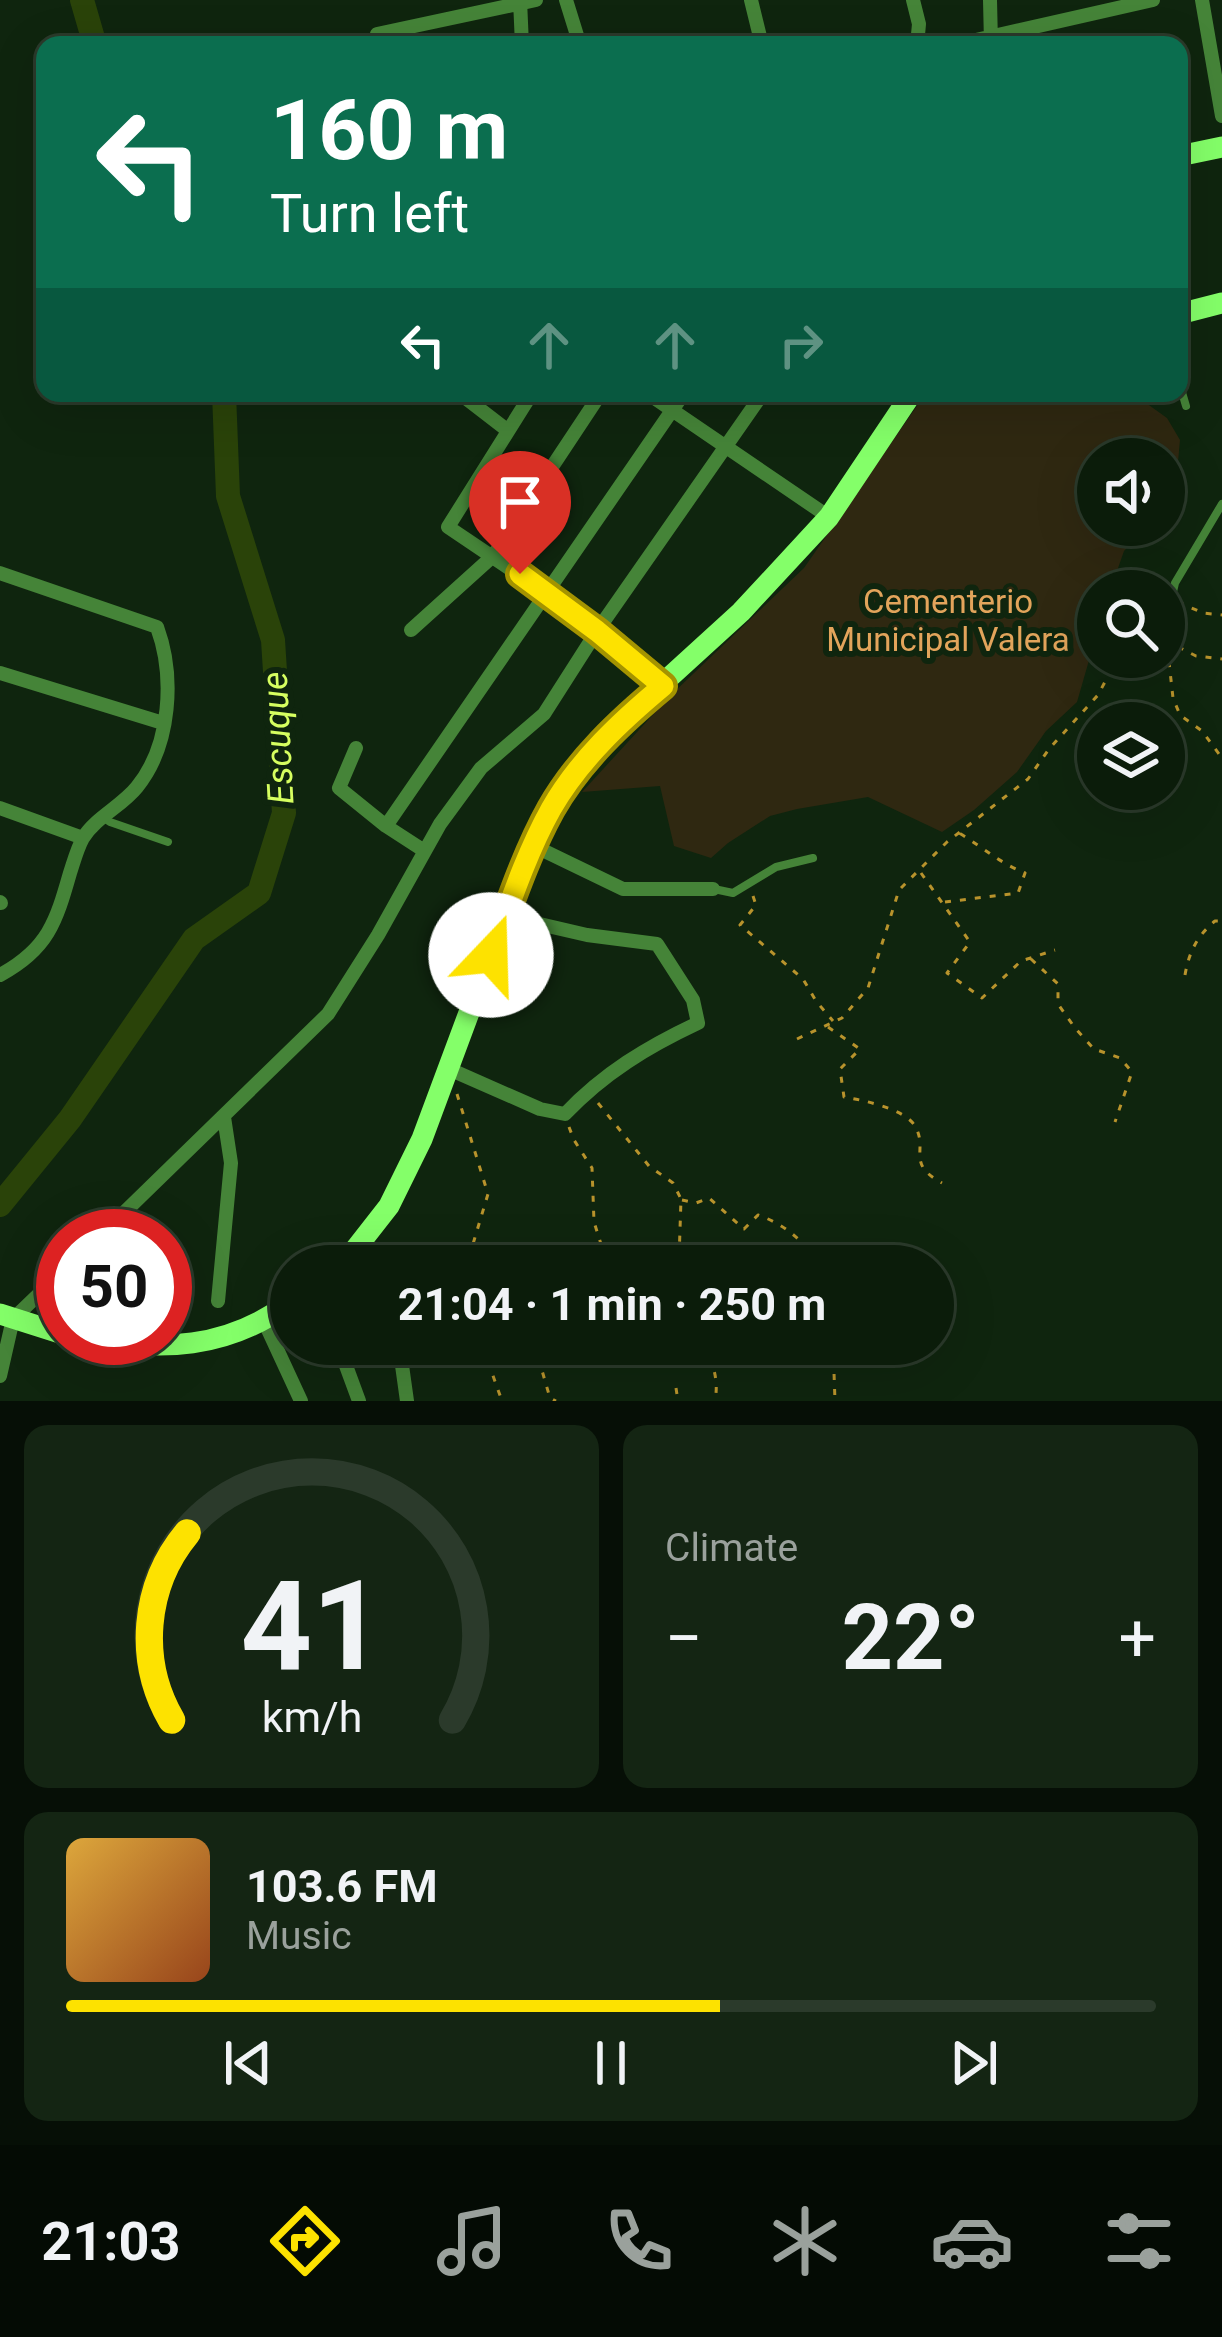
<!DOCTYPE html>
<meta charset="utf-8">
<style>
:root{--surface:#0b1c0a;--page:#142513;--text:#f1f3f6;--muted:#9aa19c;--line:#2b3a2b;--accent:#fde200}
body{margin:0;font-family:Roboto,sans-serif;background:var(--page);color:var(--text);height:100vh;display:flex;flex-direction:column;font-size:45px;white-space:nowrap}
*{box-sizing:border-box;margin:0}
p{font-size:39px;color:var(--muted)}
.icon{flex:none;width:66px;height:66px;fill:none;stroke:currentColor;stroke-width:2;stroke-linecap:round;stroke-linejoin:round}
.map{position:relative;height:1401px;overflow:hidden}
.panel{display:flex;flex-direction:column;gap:24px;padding:24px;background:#060f06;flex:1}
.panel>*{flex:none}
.top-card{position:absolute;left:36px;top:36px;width:1152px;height:366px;border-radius:24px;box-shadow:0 12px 48px #0002,0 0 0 3px var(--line);background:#0b6e4f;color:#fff;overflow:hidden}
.tools{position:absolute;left:1077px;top:438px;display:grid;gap:24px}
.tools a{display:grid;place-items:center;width:108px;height:108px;border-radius:50%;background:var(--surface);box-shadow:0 12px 48px #0002,0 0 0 3px var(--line);font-size:60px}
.speed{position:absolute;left:36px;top:1209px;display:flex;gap:24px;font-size:60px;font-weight:700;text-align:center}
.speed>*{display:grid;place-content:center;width:156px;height:156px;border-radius:50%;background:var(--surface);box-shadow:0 12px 48px #0002,0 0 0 3px var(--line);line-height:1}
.speed .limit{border:18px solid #d22;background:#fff;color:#111}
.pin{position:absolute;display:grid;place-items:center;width:102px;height:102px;color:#fff;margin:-123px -51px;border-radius:50% 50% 50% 0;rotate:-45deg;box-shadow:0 0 12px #0007}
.pin .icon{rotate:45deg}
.me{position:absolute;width:132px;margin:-66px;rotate:21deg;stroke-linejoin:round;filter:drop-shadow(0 0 9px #0008)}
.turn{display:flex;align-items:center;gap:42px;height:252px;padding:0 36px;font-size:54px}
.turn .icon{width:156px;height:156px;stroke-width:2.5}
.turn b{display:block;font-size:84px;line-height:102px}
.lanes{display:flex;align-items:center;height:114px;padding:0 36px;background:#0003;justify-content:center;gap:60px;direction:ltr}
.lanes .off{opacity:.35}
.big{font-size:90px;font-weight:700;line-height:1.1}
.panel .widget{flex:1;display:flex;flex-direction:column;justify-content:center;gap:18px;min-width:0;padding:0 42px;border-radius:24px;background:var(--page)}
.panel .dial{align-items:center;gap:0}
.dial svg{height:312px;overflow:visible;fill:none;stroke:var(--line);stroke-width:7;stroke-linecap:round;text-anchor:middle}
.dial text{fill:var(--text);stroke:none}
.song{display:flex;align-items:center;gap:36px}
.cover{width:144px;height:144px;border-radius:18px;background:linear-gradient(135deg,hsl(40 70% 55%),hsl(20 70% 35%))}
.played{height:12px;border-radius:6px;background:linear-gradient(90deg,var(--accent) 60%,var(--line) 60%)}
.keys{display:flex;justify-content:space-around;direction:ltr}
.heat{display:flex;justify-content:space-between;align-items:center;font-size:66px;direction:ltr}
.panel .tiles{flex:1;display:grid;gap:24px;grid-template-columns:1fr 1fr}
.widget:last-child{grid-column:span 2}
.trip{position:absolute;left:270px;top:1245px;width:684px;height:120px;border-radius:60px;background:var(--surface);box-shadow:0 12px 48px #0002,0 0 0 3px var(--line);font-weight:700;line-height:120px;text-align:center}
.tab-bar{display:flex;height:192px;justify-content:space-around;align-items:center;background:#040b04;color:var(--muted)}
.tab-bar .icon{width:84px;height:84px}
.tab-bar .on{color:var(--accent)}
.tab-bar b{font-size:54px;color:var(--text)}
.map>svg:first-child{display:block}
</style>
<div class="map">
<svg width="1222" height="1401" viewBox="0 0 1222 1401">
<rect width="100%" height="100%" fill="#0f250e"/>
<path fill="#2f2811" d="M926,393h206l35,25 13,22 -4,43 -12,20v-44h-66v66h50l-24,26 -14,40h-12v38l-21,73 -31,29 -29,41 -43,38 -32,22 -74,-35 -71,12 -27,7 -42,27 -17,15 -37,-12 -14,-60 -78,6 90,-98 132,-126z"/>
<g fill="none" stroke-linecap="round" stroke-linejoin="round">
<path stroke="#2a4309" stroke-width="24" d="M82,0l13,45
M0,1205l70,-86 124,-180 65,-46 25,-80 -11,-173 -45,-144 -4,-103"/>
<path stroke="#b8932c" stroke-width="3" stroke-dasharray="6 9" stroke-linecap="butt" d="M333,45l33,-9
M1178,602l25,11 19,2
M1172,619l5,11 -9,23 5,45 7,17 22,16 20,27
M1164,645l7,-2 25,13 26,3
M921,873l49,69 -23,31 35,25 39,-37 34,-11
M753,896l3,9 -16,20 63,54 13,22 17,20
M945,902l73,-9 7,-20c-27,-11 -41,-25 -66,-40
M1031,959l27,25v20l17,24 19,21 26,9 12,14 -17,50
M1185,975c4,-23 12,-39 30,-54h7
M828,1027l32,22 -20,20 4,28c19,3 61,12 71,29 14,24 -10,37 27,57
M797,1039l45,-21 26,-30 31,-98 48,-48 81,-63 21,-30 49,-54 17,-32 17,-6
M457,1094l31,100 -15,50 4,22
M598,1103l51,63 24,17 8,16 -2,61 3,6
M569,1127l5,13 18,28 2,54 14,44
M682,1200l14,3 13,-5 35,31 14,-14c29,10 46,28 66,51
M493,1344l18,3 30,20 9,31 6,3
M619,1344v14l38,-5 29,-9
M704,1344c9,20 15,35 11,57
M833,1344l2,57
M491,1346l1,27 10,28
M676,1388l2,13"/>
<path stroke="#458438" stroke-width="8" d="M1179,382l7,24
M1168,613l7,-30 47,-79
M104,818l6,4 58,20
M714,889l19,4 43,-26 37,-9"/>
<path stroke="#458438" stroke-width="14" d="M520,0l2,45
M566,0l14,45
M751,0l11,45
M913,0l6,24 -2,21
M990,0l1,43
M1202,0l20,116
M377,34l159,-34
M954,45l199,-45
M459,393l48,37
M532,393l-84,134 98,66 117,92
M647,393l182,124
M0,573l157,54c18,49 14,118 -20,160 -15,19 -41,30 -54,51 -6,11 -9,23 -13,35 -14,49 -22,76 -70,102
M411,630l82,-74 108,-163
M0,673l163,50
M356,748l-17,40 47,38 37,24
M0,808l83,30
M386,826l298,-433
M534,846l89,43h90
M0,902l1,1
M449,1069l91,40 25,5c39,-41 82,-67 133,-91l-5,-23 -36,-56 -70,-9 -82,-19
M100,1236l228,-222 50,-79 62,-111 41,-56 63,-54 53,-83 166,-238
M391,1264v2
M218,1301l13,-138 -7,-46
M264,1321l37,80
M338,1344l21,57
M399,1344l8,57
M0,1376l13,-57 50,-48"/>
<path stroke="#84ff69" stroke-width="21" d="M1179,156l43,-9
M1179,314l43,-11
M339,1266l7,-5 43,-55 33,-67 83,-223 44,-104 15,-24 22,-28 42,-45 113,-103 88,-95 83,-124
M0,1314l63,20
M85,1338c77,13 141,12 206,-36"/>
</g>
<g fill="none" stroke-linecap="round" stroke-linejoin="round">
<g stroke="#a49300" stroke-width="30">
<path id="route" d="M491,955c18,-49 35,-101 60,-146 28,-49 70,-88 112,-123l-66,-55 -77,-57"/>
</g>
<use href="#route" stroke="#fde200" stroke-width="21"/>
</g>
<g text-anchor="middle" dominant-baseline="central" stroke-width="12" stroke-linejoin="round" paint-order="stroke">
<g font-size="33" fill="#e2a45b" stroke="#0f250e">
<text x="948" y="601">Cementerio<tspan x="948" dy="38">Municipal Valera</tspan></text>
</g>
<g font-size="36" font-style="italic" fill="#d6ff60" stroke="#0f250e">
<text transform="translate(278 738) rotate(-93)">Escuque</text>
</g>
</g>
</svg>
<div class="tools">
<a><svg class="icon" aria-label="sound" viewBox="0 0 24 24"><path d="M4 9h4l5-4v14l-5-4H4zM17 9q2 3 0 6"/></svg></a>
<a><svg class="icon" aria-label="search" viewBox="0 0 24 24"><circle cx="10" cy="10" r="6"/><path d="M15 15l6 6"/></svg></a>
<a><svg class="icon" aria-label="layers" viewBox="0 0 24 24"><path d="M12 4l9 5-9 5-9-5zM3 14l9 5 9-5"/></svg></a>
</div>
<div class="speed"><div class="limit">50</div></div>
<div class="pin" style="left:520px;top:574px;background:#d93025"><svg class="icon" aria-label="arrive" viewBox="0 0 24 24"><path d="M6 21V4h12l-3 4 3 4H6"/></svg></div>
<svg class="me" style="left:491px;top:955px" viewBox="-20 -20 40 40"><circle r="19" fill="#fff"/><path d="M0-13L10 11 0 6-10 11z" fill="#fde200"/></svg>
<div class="trip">21:04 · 1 min · 250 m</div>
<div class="top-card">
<div class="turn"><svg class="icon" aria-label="left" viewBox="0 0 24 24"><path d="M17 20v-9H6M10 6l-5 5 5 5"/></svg><div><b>160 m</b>Turn left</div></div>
<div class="lanes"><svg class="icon" aria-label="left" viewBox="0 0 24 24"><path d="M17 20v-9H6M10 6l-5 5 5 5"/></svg><svg class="icon off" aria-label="ahead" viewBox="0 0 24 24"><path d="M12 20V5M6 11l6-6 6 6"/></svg><svg class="icon off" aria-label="ahead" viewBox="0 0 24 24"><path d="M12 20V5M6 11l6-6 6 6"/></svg><svg class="icon off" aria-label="right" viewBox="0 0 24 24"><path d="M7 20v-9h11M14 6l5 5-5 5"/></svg></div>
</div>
</div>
<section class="panel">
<div class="tiles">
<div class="widget dial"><svg viewBox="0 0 100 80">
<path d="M14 69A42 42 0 1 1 86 69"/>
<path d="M14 69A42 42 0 0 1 18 21" stroke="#fde200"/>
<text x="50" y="56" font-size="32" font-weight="700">41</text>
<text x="50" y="72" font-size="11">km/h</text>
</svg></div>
<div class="widget"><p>Climate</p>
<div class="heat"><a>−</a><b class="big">22°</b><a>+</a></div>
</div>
<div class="widget">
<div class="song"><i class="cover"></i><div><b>103.6 FM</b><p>Music</p></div></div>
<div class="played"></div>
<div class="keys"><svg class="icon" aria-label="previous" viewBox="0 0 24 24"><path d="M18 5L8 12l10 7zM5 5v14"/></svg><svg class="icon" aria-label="pause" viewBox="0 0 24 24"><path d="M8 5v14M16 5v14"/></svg><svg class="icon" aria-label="next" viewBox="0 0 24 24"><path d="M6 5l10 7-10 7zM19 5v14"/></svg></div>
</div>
</div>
</section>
<nav class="tab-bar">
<b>21:03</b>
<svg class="icon on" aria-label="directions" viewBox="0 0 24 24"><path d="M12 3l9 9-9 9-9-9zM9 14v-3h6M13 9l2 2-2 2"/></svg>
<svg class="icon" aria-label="music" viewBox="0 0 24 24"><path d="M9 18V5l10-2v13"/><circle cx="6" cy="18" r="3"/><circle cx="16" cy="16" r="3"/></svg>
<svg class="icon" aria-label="phone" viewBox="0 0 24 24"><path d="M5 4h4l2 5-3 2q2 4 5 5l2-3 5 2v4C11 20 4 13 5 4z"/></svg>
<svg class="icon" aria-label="climate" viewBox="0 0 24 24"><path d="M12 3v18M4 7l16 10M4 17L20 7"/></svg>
<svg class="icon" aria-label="car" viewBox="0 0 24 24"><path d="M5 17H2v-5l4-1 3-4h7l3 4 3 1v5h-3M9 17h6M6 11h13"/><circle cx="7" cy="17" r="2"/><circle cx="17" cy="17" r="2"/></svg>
<svg class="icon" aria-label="filters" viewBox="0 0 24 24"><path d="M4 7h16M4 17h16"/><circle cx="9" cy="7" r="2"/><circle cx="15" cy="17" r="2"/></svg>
</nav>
